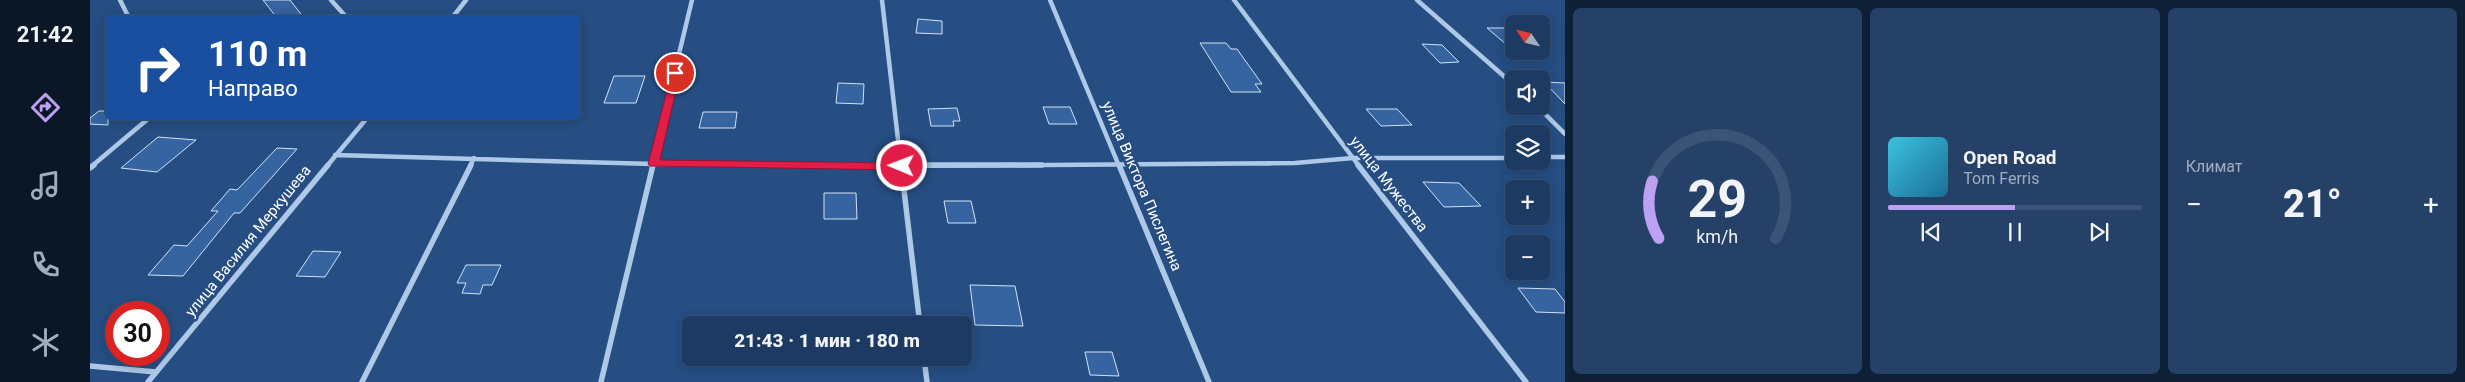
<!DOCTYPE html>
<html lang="ru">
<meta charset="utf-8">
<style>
:root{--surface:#1c3a62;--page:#254168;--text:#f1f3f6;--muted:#a0adbe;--line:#3a5477;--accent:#bca0f2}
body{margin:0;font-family:Roboto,sans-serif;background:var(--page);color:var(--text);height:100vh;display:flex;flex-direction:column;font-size:19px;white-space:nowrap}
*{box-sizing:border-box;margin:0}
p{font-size:16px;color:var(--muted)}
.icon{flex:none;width:28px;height:28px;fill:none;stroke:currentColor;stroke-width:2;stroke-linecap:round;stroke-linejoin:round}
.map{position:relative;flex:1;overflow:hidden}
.sheet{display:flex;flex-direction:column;gap:8px;padding:8px;background:#0f2036;width:900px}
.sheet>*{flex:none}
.hud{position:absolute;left:15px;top:15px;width:475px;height:105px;border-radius:8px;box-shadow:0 2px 12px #0003,0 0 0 1px var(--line);background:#1a4fa0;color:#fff;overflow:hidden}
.needle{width:32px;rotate:305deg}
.tools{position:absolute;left:1415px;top:15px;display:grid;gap:10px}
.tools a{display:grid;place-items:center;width:45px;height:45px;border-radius:8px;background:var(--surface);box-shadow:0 2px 12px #0003,0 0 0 1px var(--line);font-size:25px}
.speed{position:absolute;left:15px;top:301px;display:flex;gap:10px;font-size:25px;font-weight:700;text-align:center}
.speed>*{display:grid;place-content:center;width:65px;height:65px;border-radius:50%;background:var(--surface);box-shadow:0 2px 12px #0003,0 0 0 1px var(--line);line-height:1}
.speed .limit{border:8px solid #d22;background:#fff;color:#111}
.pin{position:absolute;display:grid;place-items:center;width:42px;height:42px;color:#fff;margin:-21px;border:2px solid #fff;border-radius:50%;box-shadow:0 1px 5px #0007}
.me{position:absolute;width:55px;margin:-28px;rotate:271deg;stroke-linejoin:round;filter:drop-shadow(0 0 4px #0008)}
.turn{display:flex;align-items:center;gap:18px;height:105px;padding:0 20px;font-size:22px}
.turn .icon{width:65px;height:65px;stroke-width:2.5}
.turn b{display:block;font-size:35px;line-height:42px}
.big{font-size:38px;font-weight:800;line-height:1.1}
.sheet .widget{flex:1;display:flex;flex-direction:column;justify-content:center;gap:8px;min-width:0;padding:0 18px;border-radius:8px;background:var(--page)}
.sheet .dial{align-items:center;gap:0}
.dial svg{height:130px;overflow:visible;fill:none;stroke:var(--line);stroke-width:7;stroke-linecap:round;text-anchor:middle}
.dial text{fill:var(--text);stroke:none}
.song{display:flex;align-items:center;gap:15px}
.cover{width:60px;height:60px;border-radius:8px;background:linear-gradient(135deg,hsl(190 70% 55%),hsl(200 70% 35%))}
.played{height:5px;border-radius:2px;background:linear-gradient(90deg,var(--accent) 50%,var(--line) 50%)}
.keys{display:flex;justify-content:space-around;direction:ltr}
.heat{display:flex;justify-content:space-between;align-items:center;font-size:28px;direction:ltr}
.sheet .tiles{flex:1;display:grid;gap:8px;grid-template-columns:repeat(3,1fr)}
.trip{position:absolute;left:592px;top:316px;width:290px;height:50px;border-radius:8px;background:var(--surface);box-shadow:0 2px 12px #0003,0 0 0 1px var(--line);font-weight:800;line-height:50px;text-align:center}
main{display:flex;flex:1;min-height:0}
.tab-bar{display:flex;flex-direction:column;width:90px;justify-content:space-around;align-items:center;background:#0b1727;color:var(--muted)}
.tab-bar .icon{width:35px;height:35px}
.tab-bar .current{color:var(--accent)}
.tab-bar b{font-size:22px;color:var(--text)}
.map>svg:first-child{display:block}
</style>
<main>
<nav class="tab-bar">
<b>21:42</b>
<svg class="icon current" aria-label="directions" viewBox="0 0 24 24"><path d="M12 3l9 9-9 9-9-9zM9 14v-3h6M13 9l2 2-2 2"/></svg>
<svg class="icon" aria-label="music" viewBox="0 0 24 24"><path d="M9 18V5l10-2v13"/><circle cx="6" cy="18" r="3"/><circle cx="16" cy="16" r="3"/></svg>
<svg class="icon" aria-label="phone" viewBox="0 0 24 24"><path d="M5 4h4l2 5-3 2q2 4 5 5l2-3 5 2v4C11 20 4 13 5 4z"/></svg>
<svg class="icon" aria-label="climate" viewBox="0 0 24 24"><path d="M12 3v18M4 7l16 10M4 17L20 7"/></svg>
</nav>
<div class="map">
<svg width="1475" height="382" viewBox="0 0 1475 382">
<rect width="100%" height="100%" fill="#264e83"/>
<path fill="#3664a0" stroke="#d2e2f6" d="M173,0h27l14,18h-27z
M828,19l24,2v13l-26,-1z
M1397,28h27v23z
M1110,43h26l5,6h6l25,35h-7l6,8h-30z
M1332,44l20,1 17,17 -19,1z
M524,76h31l-9,27h-32z
M1454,82l21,1v21z
M748,83l26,1 -1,20 -27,-1z
M953,107h27l7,17h-28z
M867,108l3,13h-7l1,5h-23l-3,-17z
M1276,109h31l15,16 -31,1z
M9,111h9v14l-18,-1v-6z
M613,112h34l-2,16h-36z
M68,137l38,3 -39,32 -36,-4z
M187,148l20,1 -57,64h-6l-51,63 -35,-1 26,-30 13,1 31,-35h-7l19,-22 7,1z
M1333,182l36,1 22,23 -37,1z
M734,193h32l1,26h-33z
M854,201h27l5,22h-28z
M223,251l28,1 -16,25 -29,-1z
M376,265h35l-9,20h-9l-3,9 -18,-1 4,-10h-9z
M880,285l45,1 8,40 -48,-1z
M1428,288l37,1 10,13v11l-29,-1z
M995,352h27l7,24 -29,-1z"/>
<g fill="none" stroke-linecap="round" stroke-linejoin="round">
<path stroke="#aec8e7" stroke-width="4.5" d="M30,0l9,18
M241,0l16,18
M792,0l19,166
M960,0l69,166
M1144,0l125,166
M1327,0l97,85
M362,18l14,-18
M1447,106l28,28
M245,155l319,9 248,2 393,-3 58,-5h161
M1451,157h24
M2,166l57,-48
M237,166l40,-48
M380,166l4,-8
M562,166l40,-166"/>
<path stroke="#aec8e7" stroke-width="5.5" d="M679,165h273
M811,165l19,160
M1029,165l90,217
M1268,165l168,217
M0,168l4,-3
M834,358l3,24
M0,366l66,6
M58,382l180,-217
M272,382l109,-217
M511,382l52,-217"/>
</g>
<path fill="#e11d48" stroke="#92132f" d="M582,71l8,2 -20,87 242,3 5,3 -5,4 -252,-4 -2,-2z"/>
<g text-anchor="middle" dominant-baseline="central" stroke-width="5" stroke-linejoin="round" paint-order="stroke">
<g font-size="15" fill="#fff" stroke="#264e83">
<text transform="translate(1299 184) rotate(52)">улица Мужества</text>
<text transform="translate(1052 186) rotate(67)">улица Виктора Пислегина</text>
<text transform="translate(158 241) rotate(-51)">улица Василия Меркушева</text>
</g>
</g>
</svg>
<div class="tools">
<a><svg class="needle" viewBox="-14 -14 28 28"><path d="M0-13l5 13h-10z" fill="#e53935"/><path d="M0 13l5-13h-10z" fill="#a0adbe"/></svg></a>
<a><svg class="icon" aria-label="sound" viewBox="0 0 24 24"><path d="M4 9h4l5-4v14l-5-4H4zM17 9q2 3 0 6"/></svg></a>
<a><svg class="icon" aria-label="layers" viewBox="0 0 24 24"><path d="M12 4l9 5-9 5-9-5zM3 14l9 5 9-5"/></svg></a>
<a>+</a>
<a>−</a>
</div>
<div class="speed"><div class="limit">30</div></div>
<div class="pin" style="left:585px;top:73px;background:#d93025"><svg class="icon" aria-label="arrive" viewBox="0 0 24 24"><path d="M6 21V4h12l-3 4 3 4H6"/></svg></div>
<svg class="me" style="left:812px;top:166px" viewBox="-20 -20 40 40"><circle r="17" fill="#e11d48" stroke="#fff" stroke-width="3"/><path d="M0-11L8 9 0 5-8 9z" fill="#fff"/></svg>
<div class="trip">21:43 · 1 мин · 180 m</div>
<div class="hud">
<div class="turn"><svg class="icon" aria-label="right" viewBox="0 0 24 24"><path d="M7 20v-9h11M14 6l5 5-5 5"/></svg><div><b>110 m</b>Направо</div></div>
</div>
</div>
<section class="sheet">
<div class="tiles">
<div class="widget dial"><svg viewBox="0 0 100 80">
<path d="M14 69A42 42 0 1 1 86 69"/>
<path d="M14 69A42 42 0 0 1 10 34" stroke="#bca0f2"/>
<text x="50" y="56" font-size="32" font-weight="700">29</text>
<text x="50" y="72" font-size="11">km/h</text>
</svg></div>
<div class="widget">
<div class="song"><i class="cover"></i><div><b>Open Road</b><p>Tom Ferris</p></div></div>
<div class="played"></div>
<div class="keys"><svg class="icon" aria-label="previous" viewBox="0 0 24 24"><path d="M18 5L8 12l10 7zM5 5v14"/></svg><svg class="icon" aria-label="pause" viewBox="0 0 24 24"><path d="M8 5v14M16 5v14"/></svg><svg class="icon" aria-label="next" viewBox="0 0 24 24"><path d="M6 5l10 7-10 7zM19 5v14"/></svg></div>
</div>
<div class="widget"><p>Климат</p>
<div class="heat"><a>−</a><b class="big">21°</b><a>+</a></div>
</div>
</div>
</section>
</main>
